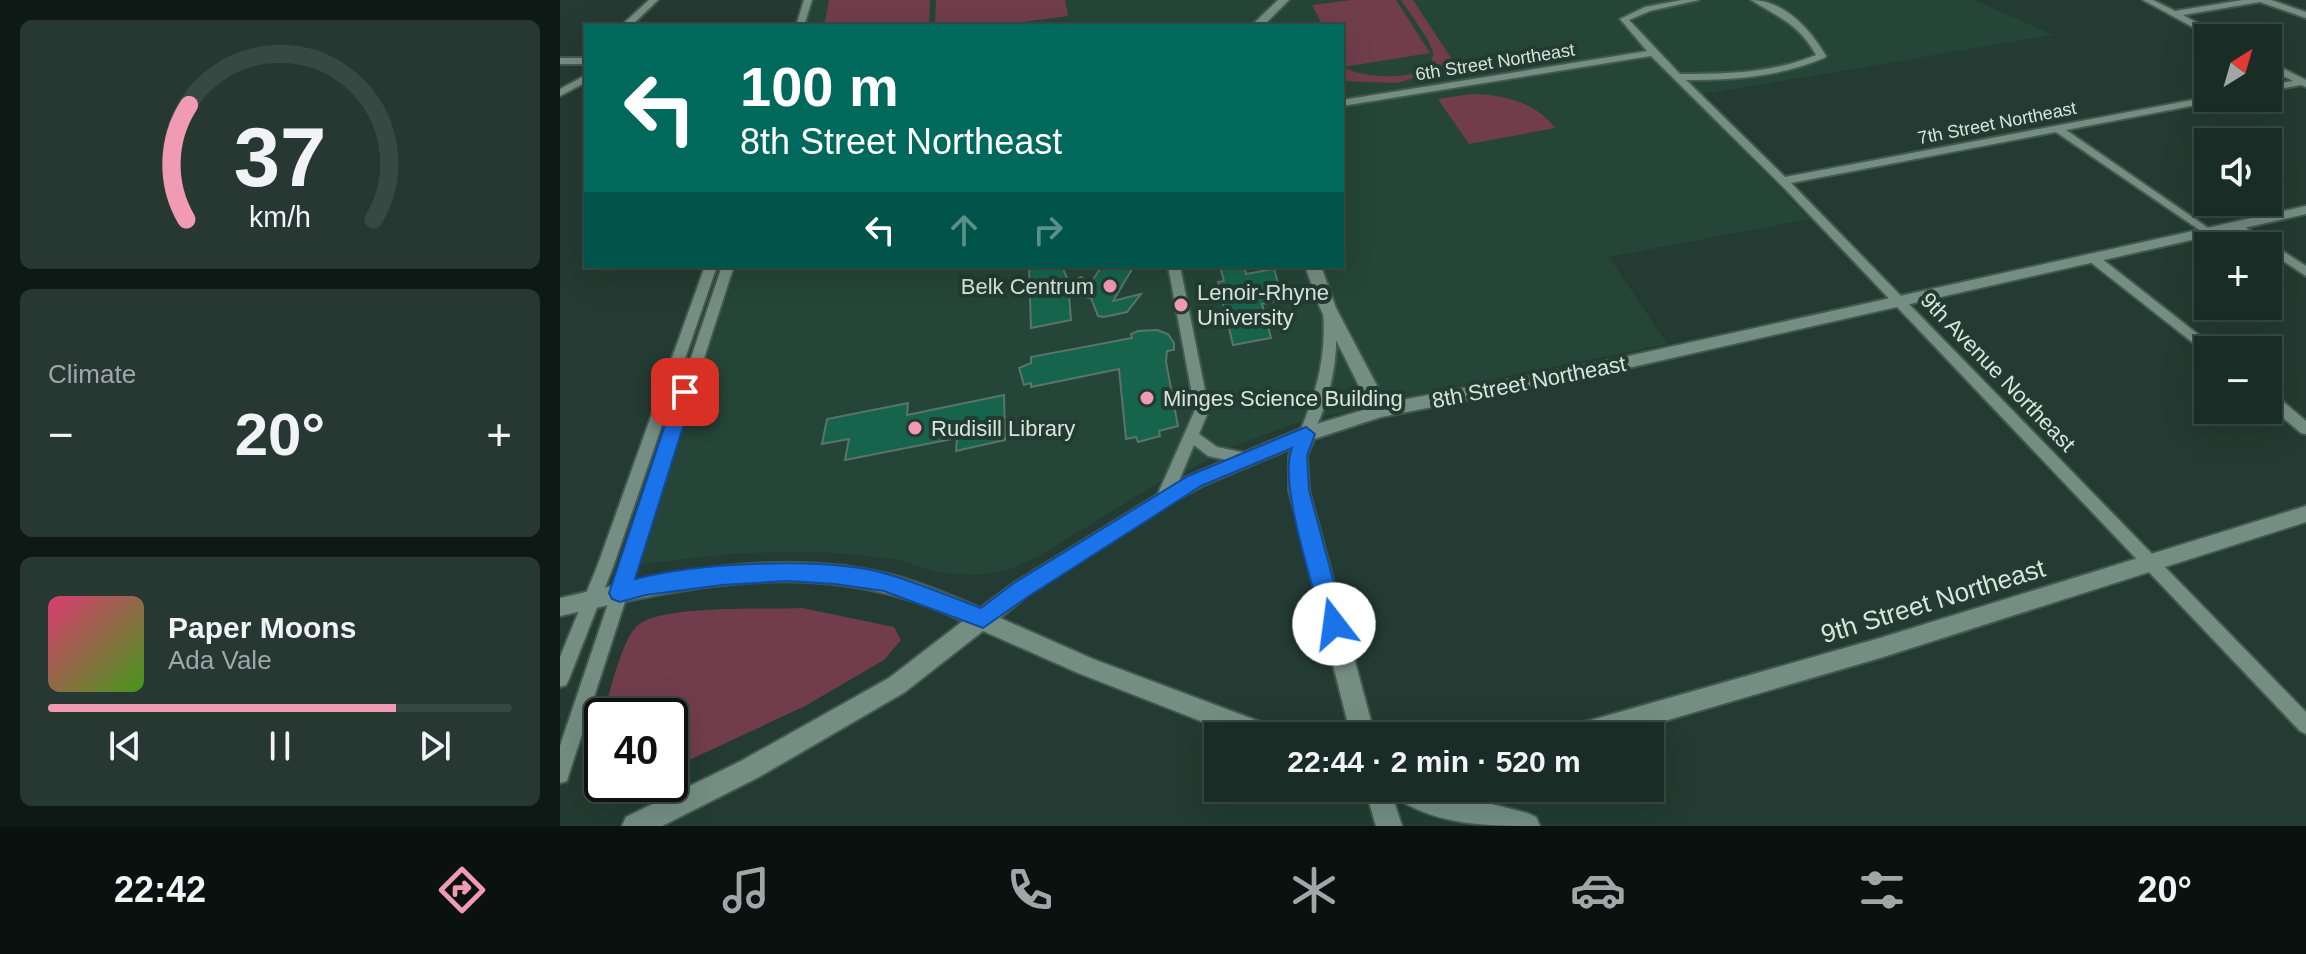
<!DOCTYPE html>
<meta charset="utf-8">
<style>
:root{--surface:#1a2c26;--page:#273832;--text:#f1f3f6;--muted:#9fa7a7;--line:#384843;--accent:#f19ab4}
body{margin:0;font-family:Arial,sans-serif;background:var(--page);color:var(--text);height:100vh;display:flex;flex-direction:column;font-size:30px;white-space:nowrap}
*{box-sizing:border-box;margin:0}
p{font-size:26px;color:var(--muted)}
.icon{flex:none;width:44px;height:44px;fill:none;stroke:currentColor;stroke-width:2;stroke-linecap:round;stroke-linejoin:round}
.map{position:relative;flex:1;overflow:hidden}
.drawer{display:flex;flex-direction:column;gap:20px;padding:20px;background:#0e1815;width:560px}
.drawer>*{flex:none}
.hud{position:absolute;left:24px;top:24px;width:760px;height:244px;border-radius:0px;box-shadow:0 8px 32px #0002,0 0 0 2px var(--line);background:#00695c;color:#fff;overflow:hidden}
.needle{width:52px;rotate:37deg}
.buttons{position:absolute;left:1634px;top:24px;display:grid;gap:16px}
.buttons a{display:grid;place-items:center;width:88px;height:88px;border-radius:0px;background:var(--surface);box-shadow:0 8px 32px #0002,0 0 0 2px var(--line);font-size:40px}
.speed{position:absolute;left:24px;top:698px;display:flex;gap:16px;font-size:40px;font-weight:700;text-align:center}
.speed>*{display:grid;place-content:center;width:104px;height:104px;border-radius:50%;background:var(--surface);box-shadow:0 8px 32px #0002,0 0 0 2px var(--line);line-height:1}
.speed .limit{border:4px solid #111;border-radius:12px;background:#fff;color:#111}
.pin{position:absolute;display:grid;place-items:center;width:68px;height:68px;color:#fff;margin:-34px;border-radius:16px;box-shadow:0 4px 12px #0006}
.me{position:absolute;width:88px;margin:-44px;rotate:345deg;stroke-linejoin:round;filter:drop-shadow(0 0 6px #0008)}
.turn{display:flex;align-items:center;gap:28px;height:168px;padding:0 24px;font-size:36px}
.turn .icon{width:104px;height:104px;stroke-width:2.5}
.turn b{display:block;font-size:56px;line-height:68px}
.lanes{display:flex;align-items:center;height:76px;padding:0 24px;background:#0003;justify-content:center;gap:40px;direction:ltr}
.lanes .off{opacity:.35}
.big{font-size:60px;font-weight:800;line-height:1.1}
.drawer .widget{flex:1;display:flex;flex-direction:column;justify-content:center;gap:12px;min-width:0;padding:0 28px;border-radius:12px;background:var(--page)}
.drawer .dial{align-items:center;gap:0}
.dial svg{height:208px;overflow:visible;fill:none;stroke:var(--line);stroke-width:7;stroke-linecap:round;text-anchor:middle}
.dial text{fill:var(--text);stroke:none}
.song{display:flex;align-items:center;gap:24px}
.cover{width:96px;height:96px;border-radius:12px;background:linear-gradient(135deg,hsl(340 70% 55%),hsl(100 70% 35%))}
.played{height:8px;border-radius:4px;background:linear-gradient(90deg,var(--accent) 75%,var(--line) 75%)}
.keys{display:flex;justify-content:space-around;direction:ltr}
.heat{display:flex;justify-content:space-between;align-items:center;font-size:44px;direction:ltr}
.trip{position:absolute;left:644px;top:722px;width:460px;height:80px;border-radius:0px;background:var(--surface);box-shadow:0 8px 32px #0002,0 0 0 2px var(--line);font-weight:800;line-height:80px;text-align:center}
.tab-bar{display:flex;height:128px;justify-content:space-around;align-items:center;background:#0a120f;color:var(--muted)}
.tab-bar .icon{width:56px;height:56px}
.tab-bar .current{color:var(--accent)}
.tab-bar b{font-size:36px;color:var(--text)}
main{display:flex;flex:1;min-height:0}
.map>svg:first-child{display:block}
</style>
<main>
<section class="drawer">
<div class="widget dial"><svg viewBox="0 0 100 80">
<path d="M14 69A42 42 0 1 1 86 69"/>
<path d="M14 69A42 42 0 0 1 15 25" stroke="#f19ab4"/>
<text x="50" y="56" font-size="32" font-weight="700">37</text>
<text x="50" y="72" font-size="11">km/h</text>
</svg></div>
<div class="widget"><p>Climate</p>
<div class="heat"><a>−</a><b class="big">20°</b><a>+</a></div>
</div>
<div class="widget">
<div class="song"><i class="cover"></i><div><b>Paper Moons</b><p>Ada Vale</p></div></div>
<div class="played"></div>
<div class="keys"><svg class="icon" aria-label="previous" viewBox="0 0 24 24"><path d="M18 5L8 12l10 7zM5 5v14"/></svg><svg class="icon" aria-label="pause" viewBox="0 0 24 24"><path d="M8 5v14M16 5v14"/></svg><svg class="icon" aria-label="next" viewBox="0 0 24 24"><path d="M6 5l10 7-10 7zM19 5v14"/></svg></div>
</div>
</section>
<div class="map">
<svg width="1746" height="826" viewBox="0 0 1746 826">
<rect width="100%" height="100%" fill="#233b32"/>
<path fill="#254539" d="M253,0h1161l80,35 -363,61 118,123 -200,38 58,87 -267,54 -107,26 -64,24 -42,23 -24,9 -126,77 -31,14 -31,4 -39,-3 -41,-13 -69,-7 -87,1 -99,11 94,-298h608v-240h-538z"/>
<path fill="#713d4d" d="M269,0h101l-1,26h-105z
M376,0h129l3,16 -74,10h-59z
M792,0h44l34,53 -87,14c18,11 88,18 90,-13 1,-10 -26,-44 -32,-54h12l42,64 -57,19 -56,-2v-55h-19l-11,-21z
M911,94c33,1 63,7 84,34l-86,16 -31,-45z
M242,608l92,19 7,13 -17,20 -79,46 -135,63v-53h-67c6,-21 19,-78 35,-91 27,-21 127,-15 164,-17z
M42,718v66h33l-35,16 -17,-24z"/>
<path fill="#17644c" stroke="#5a7469" stroke-width="2" d="M469,266h33l7,17 12,-6 9,7 12,-18h32l-21,35 28,-7 -14,18 -23,5 -6,-1 -7,-18 -22,-3 2,25 -40,8z
M660,266h24l2,8 28,-5 6,21 -10,2 3,10 -11,2 9,34 -38,7 -15,-63 6,-1z
M597,330l11,4 6,9v7l-7,1 -1,11 12,64 -19,5 1,5 -22,6 -2,-5 -10,2 -7,-70 -88,18v-4l-7,2 -5,-17 12,-5v-6l101,-19 -1,-4 7,-3z
M444,395l1,45 -49,11 1,-13 -112,22 4,-21 -27,5 5,-25 81,-16 -1,12z"/>
<g fill="none" stroke-linecap="round" stroke-linejoin="round">
<g stroke="#435950" stroke-width="4">
<path id="street" d="M89,0h9l-27,26h-6v-4z
M244,0h8l-8,26h-8z
M1122,0h17l-49,11 -21,9 51,54c47,0 92,-1 136,-19 -17,-31 -38,-38 -65,-55 33,0 59,29 75,56l-2,2c-45,19 -90,22 -138,22l99,97 423,-80 14,1 -5,3 -151,29 145,100v4l-4,1 -151,-103 -265,51 515,529v22l-6,-3 -515,-542 -134,-133 -309,50v-6l305,-49 -27,-32 25,-12z
M1583,0h10l22,11 68,-11h28l35,12v6l-46,-16 -77,13 41,23h-11z
M0,58h26v6h-26z
M1708,61l38,19v7l-5,-2 -33,6v-6l25,-4 -25,-13z
M26,75v7l-26,14v-7z
M1677,222l69,44v10l-38,-25v-5h-9l-26,-19v-4z
M1533,254l4,1 121,95h-10l-2,3 -117,-92 -2,-3z
M145,266h12l-104,301 -44,112 -3,6 -6,2v-30l37,-90z
M162,266h12l-165,508 -2,7 -7,2v-37z
M608,266h12l29,144 -10,24 18,13 34,7 2,4 -2,4 -5,2 -38,-8 -14,-11 -22,53 -3,4 -5,2 -5,-2 -3,-4 39,-88z
M769,308l6,4c5,43 -4,87 -24,126h-10l-2,-4c17,-40 28,-78 24,-122z
M1708,392l5,1 33,28v13l-5,-1 -33,-28z"/>
</g>
<g stroke="#435950" stroke-width="4">
<path id="secondary" d="M718,0h11l-26,26h-12z
M1746,206v8l-709,161 -216,42 -67,22 -7,17 2,34 66,246h-24l-62,-246v-34l3,-8 -90,38 -31,17 -143,92 -28,23 93,41 184,69 4,8h-42l-161,-63 -95,-42 -78,61 -146,85 -97,49h-40l4,-9 115,-56 148,-83 74,-57c-139,-65 -260,-38 -403,-5v-18c106,-25 219,-51 328,-24 32,8 62,21 92,34l34,-25 174,-107 112,-47 70,-21 -50,-100 -15,-42h16l15,42 50,95 211,-40z
M1746,506v16l-426,136 -267,78h-51l4,-8 8,-3 306,-87z
M805,788h63l99,25 9,4 4,9c-52,0 -105,0 -148,-31l10,31h-26z"/>
</g>
<use href="#street" fill="#748e83" fill-rule="evenodd"/>
<use href="#secondary" fill="#748e83" fill-rule="evenodd"/>
</g>
<path fill="#1a73e8" stroke="#114b97" stroke-width="2" d="M125,386l9,6 -59,187c61,-16 192,-23 252,-5 32,9 63,23 94,34l33,-25 174,-107 118,-49 9,7 -8,22 2,34 36,134 -4,7 -7,3 -8,-3 -3,-7c-10,-39 -45,-141 -31,-176l-91,38 -172,110 -46,32 -99,-37 -49,-7 -48,-3 -65,4 -76,10 -26,7 -8,-3 -3,-6 67,-201z"/>
<g fill="#f19ab4" stroke="#233b32" stroke-width="3">
<circle cx="550" cy="286" r="8"/>
<circle cx="621" cy="305" r="8"/>
<circle cx="587" cy="398" r="8"/>
<circle cx="355" cy="428" r="8"/>
</g>
<g text-anchor="middle" dominant-baseline="central" stroke-width="8" stroke-linejoin="round" paint-order="stroke">
<g font-size="18" fill="#d6e5de" stroke="#233b32">
<text transform="translate(935 62) rotate(-9)">6th Street Northeast</text>
<text transform="translate(1437 123) rotate(-11)">7th Street Northeast</text>
</g>
<g font-size="22" fill="#d6e5de" stroke="#233b32" text-anchor="start">
<text x="534" y="286" text-anchor="end">Belk Centrum</text>
<text x="637" y="292">Lenoir-Rhyne<tspan x="637" dy="25">University</tspan></text>
<text x="603" y="398">Minges Science Building</text>
<text x="371" y="428">Rudisill Library</text>
</g>
<g font-size="22" fill="#d6e5de" stroke="#233b32">
<text transform="translate(1438 372) rotate(46)">9th Avenue Northeast</text>
<text transform="translate(969 382) rotate(-11)">8th Street Northeast</text>
</g>
<g font-size="26" fill="#d6e5de" stroke="#233b32">
<text transform="translate(1373 601) rotate(-17)">9th Street Northeast</text>
</g>
</g>
</svg>
<div class="buttons">
<a><svg class="needle" viewBox="-14 -14 28 28"><path d="M0-13l5 13h-10z" fill="#e53935"/><path d="M0 13l5-13h-10z" fill="#9fa7a7"/></svg></a>
<a><svg class="icon" aria-label="sound" viewBox="0 0 24 24"><path d="M4 9h4l5-4v14l-5-4H4zM17 9q2 3 0 6"/></svg></a>
<a>+</a>
<a>−</a>
</div>
<div class="speed"><div class="limit">40</div></div>
<div class="pin" style="left:125px;top:392px;background:#d93025"><svg class="icon" aria-label="arrive" viewBox="0 0 24 24"><path d="M6 21V4h12l-3 4 3 4H6"/></svg></div>
<svg class="me" style="left:774px;top:624px" viewBox="-20 -20 40 40"><circle r="19" fill="#fff"/><path d="M0-13L10 11 0 6-10 11z" fill="#1a73e8"/></svg>
<div class="trip">22:44 · 2 min · 520 m</div>
<div class="hud">
<div class="turn"><svg class="icon" aria-label="left" viewBox="0 0 24 24"><path d="M17 20v-9H6M10 6l-5 5 5 5"/></svg><div><b>100 m</b>8th Street Northeast</div></div>
<div class="lanes"><svg class="icon" aria-label="left" viewBox="0 0 24 24"><path d="M17 20v-9H6M10 6l-5 5 5 5"/></svg><svg class="icon off" aria-label="ahead" viewBox="0 0 24 24"><path d="M12 20V5M6 11l6-6 6 6"/></svg><svg class="icon off" aria-label="right" viewBox="0 0 24 24"><path d="M7 20v-9h11M14 6l5 5-5 5"/></svg></div>
</div>
</div>
</main>
<nav class="tab-bar">
<b>22:42</b>
<svg class="icon current" aria-label="directions" viewBox="0 0 24 24"><path d="M12 3l9 9-9 9-9-9zM9 14v-3h6M13 9l2 2-2 2"/></svg>
<svg class="icon" aria-label="music" viewBox="0 0 24 24"><path d="M9 18V5l10-2v13"/><circle cx="6" cy="18" r="3"/><circle cx="16" cy="16" r="3"/></svg>
<svg class="icon" aria-label="phone" viewBox="0 0 24 24"><path d="M5 4h4l2 5-3 2q2 4 5 5l2-3 5 2v4C11 20 4 13 5 4z"/></svg>
<svg class="icon" aria-label="climate" viewBox="0 0 24 24"><path d="M12 3v18M4 7l16 10M4 17L20 7"/></svg>
<svg class="icon" aria-label="car" viewBox="0 0 24 24"><path d="M5 17H2v-5l4-1 3-4h7l3 4 3 1v5h-3M9 17h6M6 11h13"/><circle cx="7" cy="17" r="2"/><circle cx="17" cy="17" r="2"/></svg>
<svg class="icon" aria-label="filters" viewBox="0 0 24 24"><path d="M4 7h16M4 17h16"/><circle cx="9" cy="7" r="2"/><circle cx="15" cy="17" r="2"/></svg>
<b>20°</b>
</nav>
